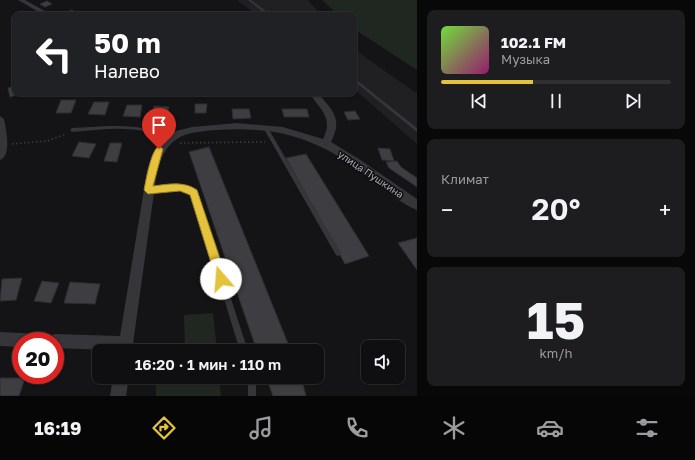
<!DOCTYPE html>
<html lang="ru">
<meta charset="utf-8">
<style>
:root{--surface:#0f0e10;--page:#1d1c1e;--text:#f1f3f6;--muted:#9b9c9f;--line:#2f2e30;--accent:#e5c23b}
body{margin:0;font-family:"Golos Text",sans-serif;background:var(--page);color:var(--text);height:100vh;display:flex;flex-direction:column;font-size:15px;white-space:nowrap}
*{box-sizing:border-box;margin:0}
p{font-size:13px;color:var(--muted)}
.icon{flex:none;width:22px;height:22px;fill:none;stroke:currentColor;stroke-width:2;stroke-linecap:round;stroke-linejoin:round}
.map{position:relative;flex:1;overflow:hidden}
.sheet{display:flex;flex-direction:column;gap:10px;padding:10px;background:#080809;width:278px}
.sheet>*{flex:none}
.guide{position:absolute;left:12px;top:12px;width:345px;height:84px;border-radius:8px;box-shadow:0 1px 3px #0004,0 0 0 1px var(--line);background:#202124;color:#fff;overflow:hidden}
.tools{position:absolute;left:361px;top:340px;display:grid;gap:8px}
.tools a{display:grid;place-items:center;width:44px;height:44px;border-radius:8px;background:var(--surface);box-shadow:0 1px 3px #0004,0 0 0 1px var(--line);font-size:20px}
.speed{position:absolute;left:12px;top:332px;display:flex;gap:8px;font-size:20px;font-weight:700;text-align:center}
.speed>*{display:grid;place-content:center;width:52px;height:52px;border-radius:50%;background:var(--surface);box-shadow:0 1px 3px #0004,0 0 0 1px var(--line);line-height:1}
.speed .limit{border:6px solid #d22;background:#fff;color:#111}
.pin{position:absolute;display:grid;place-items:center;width:34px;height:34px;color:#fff;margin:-41px -17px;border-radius:50% 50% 50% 0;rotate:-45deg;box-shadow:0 0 4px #0007}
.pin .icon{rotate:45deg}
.me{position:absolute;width:44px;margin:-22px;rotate:342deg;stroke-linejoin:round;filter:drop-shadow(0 0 3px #0008)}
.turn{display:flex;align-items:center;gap:14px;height:84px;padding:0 16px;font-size:18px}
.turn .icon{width:52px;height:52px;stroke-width:2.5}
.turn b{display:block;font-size:28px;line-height:34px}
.big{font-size:30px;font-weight:600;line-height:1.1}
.sheet .card{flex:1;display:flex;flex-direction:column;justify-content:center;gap:6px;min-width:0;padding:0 14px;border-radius:8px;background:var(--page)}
.sheet .dial{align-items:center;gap:0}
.dial b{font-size:52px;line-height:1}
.song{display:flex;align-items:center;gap:12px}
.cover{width:48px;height:48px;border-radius:6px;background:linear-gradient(135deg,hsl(100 70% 55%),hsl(320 70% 35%))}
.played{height:4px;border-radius:2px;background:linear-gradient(90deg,var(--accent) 40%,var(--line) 40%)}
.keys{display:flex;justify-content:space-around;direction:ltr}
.heat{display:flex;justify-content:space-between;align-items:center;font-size:22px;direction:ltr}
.trip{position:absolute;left:92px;top:344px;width:232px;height:40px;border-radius:8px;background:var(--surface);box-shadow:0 1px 3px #0004,0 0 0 1px var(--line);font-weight:600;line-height:40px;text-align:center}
.menu{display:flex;height:64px;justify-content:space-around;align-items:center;background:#060606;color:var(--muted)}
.menu .icon{width:28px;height:28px}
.menu .on{color:var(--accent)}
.menu b{font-size:18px;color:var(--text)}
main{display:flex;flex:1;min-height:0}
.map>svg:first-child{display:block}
</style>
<main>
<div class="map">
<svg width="417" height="396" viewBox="0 0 417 396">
<rect width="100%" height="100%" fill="#141315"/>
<path fill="#201f22" d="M237,0h71l13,15h-64z
M354,49l62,44 1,-2v53l-63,-55z"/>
<path fill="#202721" d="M322,0h95v70l-63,-41v-14h-16z
M213,313l4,38h-32l-1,-36z
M156,377h63l2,19h-65z"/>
<path fill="#3e3d42" stroke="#2e2d31" d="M47,1l5,3 -7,3 -5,-3z
M72,10l6,4h-15z
M15,86v7h7l-12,4 -2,-9z
M61,100h15l-5,13h-15z
M94,102h15l-4,13 -17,-1z
M195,104h12l-1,9h-11z
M127,105h15l-2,12 -17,-1z
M154,106l15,1 -3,9h-14z
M232,109h17l2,9 -18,1z
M282,109h25l2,8h-25z
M355,111l5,8 -12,1 -4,-8z
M79,142l17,2 -7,14 -17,-2z
M110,143h12l-5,19 -13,-1z
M209,147l82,204h-34l-68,-199z
M378,148l12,1 4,12 -12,-1z
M306,154l63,102 -24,8 -59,-106z
M397,161l4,6 16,11v9l-28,-19 -3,-6z
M417,238v32l-19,-27z
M22,278l-6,22 -16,1 2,-22z
M42,281l17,2 -8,20 -17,-2z
M70,282l30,2 -5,20 -31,-1z
M266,377h35l5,19h-33z
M0,378h25l-6,18h-19z"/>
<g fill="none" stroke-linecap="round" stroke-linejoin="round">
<path stroke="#3b3c40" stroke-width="1.5" stroke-dasharray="1.5 2.5" stroke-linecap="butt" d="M180,143l85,-1
M12,144l35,-3 19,-7"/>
<path fill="#35353a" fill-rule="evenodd" d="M248,0h3l20,15h-4z
M354,78l63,50v4l-63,-51z
M109,126c23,0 41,1 62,11v1l-2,2c-7,-3 -13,-6 -21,-8 -24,-6 -51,-2 -76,0l-2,-2 2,-2z
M266,127l2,1 72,123 1,2 -1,2 -2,1 -2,-1 -72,-126z
M166,185c11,-1 21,0 30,6l52,160h-8l-48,-157c-13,-9 -29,-3 -43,-2h-2l-1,-2 1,-2h2z
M248,377h8v19h-8z"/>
<path fill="#35353a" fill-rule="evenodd" d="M18,0h7l27,15h-8z
M309,93h9c15,18 25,26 13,49l31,19 55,38v11c-17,-6 -33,-23 -48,-33 -51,-38 -88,-51 -153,-47 -35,3 -48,6 -59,41l-25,180 -77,-3v-7h-34v6l-21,-1v-14l42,2 5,2 1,3 2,-3 5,-2 65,2 27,-165 6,-18 10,-14 13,-8 16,-4 45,-4 46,4 40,12c11,-21 -3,-30 -14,-46z
M0,116l4,3c2,10 8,37 -4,41z
M113,377h16l-3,19h-16z"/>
</g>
<path fill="#e5c23b" stroke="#957e26" d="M159,146l4,3 -10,37c16,-2 31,-5 44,4l30,89 -2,4 -4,2 -3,-2 -2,-4 -26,-84 -10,-4 -32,3 -4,-4c2,-10 7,-40 15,-44z"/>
<g text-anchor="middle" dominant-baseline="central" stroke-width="3" stroke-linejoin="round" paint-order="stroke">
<g font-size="10" fill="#a6a8b4" stroke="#0f0e10">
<text transform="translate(371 174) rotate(34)">улица Пушкина</text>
</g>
</g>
</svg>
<div class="tools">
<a><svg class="icon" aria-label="sound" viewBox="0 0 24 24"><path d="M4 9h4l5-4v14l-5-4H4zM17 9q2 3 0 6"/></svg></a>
</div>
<div class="speed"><div class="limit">20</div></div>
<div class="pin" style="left:159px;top:149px;background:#d93025"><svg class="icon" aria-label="arrive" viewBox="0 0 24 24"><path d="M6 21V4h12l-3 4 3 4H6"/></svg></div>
<svg class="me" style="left:221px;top:279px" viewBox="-20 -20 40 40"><circle r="19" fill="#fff"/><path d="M0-13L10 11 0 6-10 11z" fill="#e5c23b"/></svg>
<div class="trip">16:20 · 1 мин · 110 m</div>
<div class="guide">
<div class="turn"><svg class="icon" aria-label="left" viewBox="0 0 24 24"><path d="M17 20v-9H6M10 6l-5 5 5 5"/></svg><div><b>50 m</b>Налево</div></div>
</div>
</div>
<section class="sheet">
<div class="card">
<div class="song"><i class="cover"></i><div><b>102.1 FM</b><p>Музыка</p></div></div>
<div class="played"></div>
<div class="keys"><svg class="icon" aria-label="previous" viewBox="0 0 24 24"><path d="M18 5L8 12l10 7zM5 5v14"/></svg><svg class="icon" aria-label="pause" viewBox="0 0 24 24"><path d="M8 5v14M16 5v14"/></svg><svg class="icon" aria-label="next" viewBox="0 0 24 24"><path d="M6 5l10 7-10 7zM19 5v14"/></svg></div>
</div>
<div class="card"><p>Климат</p>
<div class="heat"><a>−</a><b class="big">20°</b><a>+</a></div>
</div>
<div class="card dial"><b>15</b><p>km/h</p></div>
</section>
</main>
<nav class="menu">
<b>16:19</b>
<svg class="icon on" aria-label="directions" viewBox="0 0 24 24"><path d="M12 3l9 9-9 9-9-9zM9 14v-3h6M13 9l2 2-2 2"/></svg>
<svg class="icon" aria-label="music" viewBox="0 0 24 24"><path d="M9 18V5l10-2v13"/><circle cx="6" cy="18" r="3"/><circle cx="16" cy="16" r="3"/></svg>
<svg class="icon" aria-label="phone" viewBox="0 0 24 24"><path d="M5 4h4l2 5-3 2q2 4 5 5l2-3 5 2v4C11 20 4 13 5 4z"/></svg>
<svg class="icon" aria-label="climate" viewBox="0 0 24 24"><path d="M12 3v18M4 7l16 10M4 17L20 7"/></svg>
<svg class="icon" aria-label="car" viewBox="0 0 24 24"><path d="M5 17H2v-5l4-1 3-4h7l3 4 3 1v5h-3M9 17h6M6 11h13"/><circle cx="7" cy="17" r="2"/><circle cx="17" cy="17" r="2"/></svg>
<svg class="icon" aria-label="filters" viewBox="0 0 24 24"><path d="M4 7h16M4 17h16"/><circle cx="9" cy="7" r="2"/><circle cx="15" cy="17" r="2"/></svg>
</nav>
